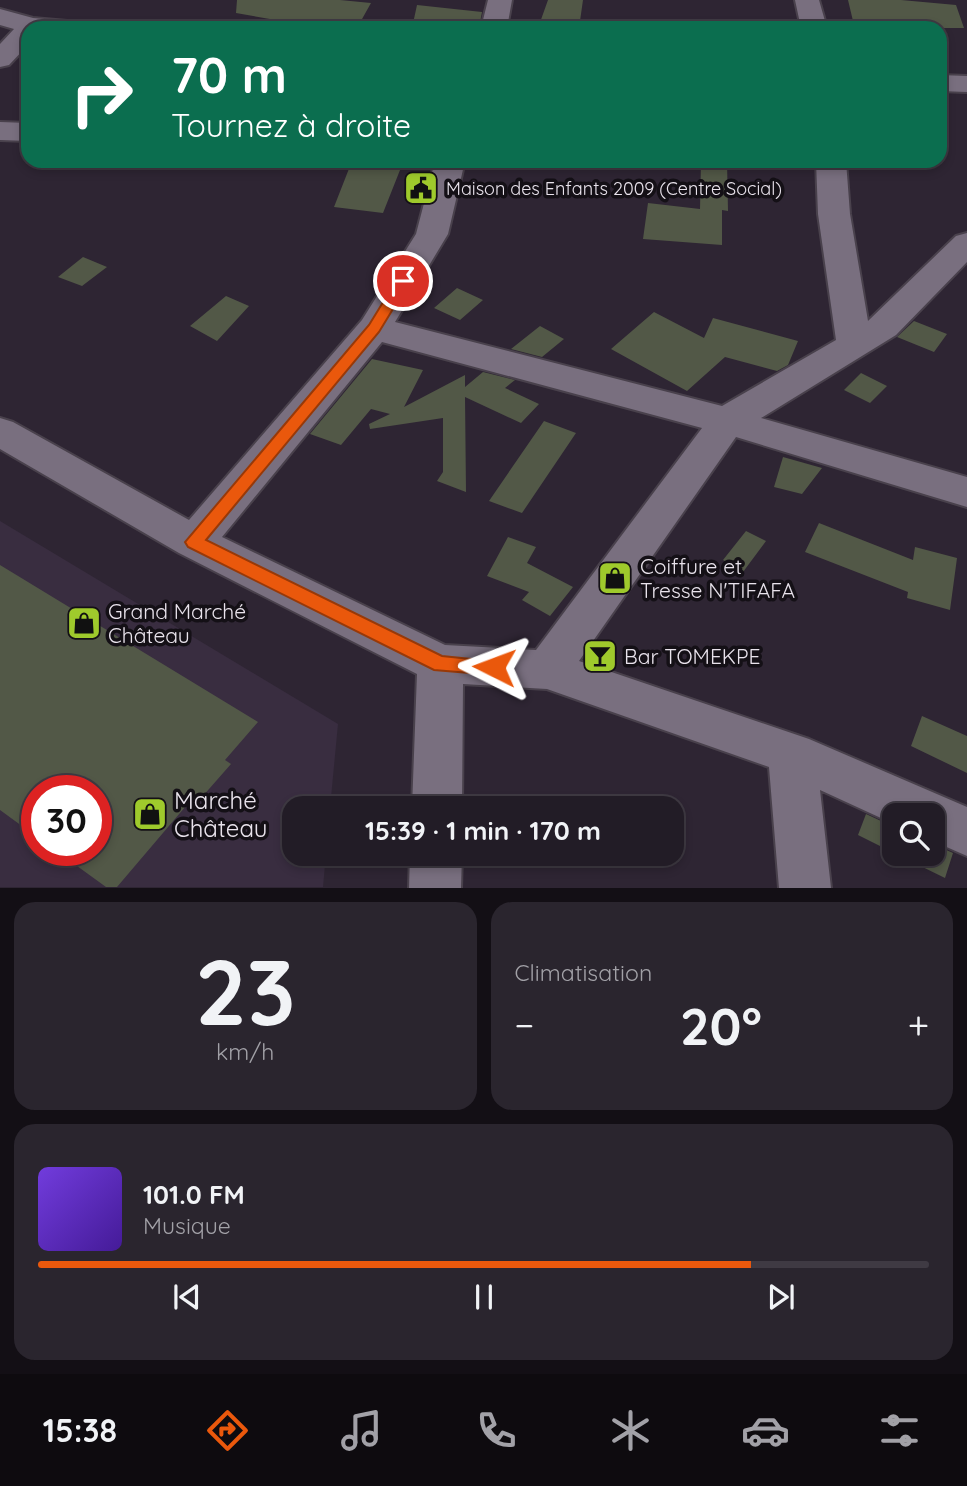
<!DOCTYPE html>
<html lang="fr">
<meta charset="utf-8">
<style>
:root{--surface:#221c26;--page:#2a252e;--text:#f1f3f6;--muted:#a2a1a7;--line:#3f3a43;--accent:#ea580c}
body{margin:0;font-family:Quicksand,sans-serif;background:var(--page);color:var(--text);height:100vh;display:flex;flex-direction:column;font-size:26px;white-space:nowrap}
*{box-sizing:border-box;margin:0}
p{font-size:23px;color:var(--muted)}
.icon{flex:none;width:38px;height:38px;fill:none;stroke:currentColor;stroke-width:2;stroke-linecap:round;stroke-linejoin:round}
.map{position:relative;height:888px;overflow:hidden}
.details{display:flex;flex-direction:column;gap:14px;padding:14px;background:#130f15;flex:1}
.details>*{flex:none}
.hud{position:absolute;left:21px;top:21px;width:926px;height:147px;border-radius:21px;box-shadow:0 4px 10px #0003,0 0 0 2px var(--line);background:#0b6e4f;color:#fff;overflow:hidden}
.tools{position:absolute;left:882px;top:803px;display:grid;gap:14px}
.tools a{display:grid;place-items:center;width:63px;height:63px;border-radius:14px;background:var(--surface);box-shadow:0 4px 10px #0003,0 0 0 2px var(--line);font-size:35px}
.speed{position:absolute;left:21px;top:775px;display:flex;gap:14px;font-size:35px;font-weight:700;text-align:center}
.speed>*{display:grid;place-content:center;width:91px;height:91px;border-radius:50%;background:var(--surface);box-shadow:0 4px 10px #0003,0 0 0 2px var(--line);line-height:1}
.speed .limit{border:10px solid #d22;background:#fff;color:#111}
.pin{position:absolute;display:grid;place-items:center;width:60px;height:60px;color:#fff;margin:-30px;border:4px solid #fff;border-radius:50%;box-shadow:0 2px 7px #0007}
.me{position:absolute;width:77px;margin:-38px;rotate:273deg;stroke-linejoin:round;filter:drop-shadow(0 0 5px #0008)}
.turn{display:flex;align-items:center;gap:24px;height:147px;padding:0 35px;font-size:32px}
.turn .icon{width:91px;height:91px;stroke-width:2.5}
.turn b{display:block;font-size:49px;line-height:60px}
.big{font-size:52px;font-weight:700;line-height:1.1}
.details .widget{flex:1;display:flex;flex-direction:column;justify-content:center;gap:10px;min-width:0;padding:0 24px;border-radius:21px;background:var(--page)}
.details .dial{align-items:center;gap:0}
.dial b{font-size:91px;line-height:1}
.song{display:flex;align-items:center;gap:21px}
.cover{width:84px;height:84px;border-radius:10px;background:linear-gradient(135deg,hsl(260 70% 55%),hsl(260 70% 35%))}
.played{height:7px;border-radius:4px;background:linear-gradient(90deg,var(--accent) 80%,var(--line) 80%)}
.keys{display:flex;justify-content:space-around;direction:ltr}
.heat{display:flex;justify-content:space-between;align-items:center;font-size:38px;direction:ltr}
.details .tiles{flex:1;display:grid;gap:14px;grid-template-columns:1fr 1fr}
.widget:last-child{grid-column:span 2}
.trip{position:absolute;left:282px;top:796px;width:402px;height:70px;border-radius:21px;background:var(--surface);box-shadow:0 4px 10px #0003,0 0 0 2px var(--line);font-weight:700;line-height:70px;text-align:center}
.tabs{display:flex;height:112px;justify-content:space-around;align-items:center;background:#0e0b0f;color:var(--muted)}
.tabs .icon{width:49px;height:49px}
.tabs .selected{color:var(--accent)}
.tabs b{font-size:32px;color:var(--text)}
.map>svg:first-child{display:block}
</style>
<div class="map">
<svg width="967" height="888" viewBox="0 0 967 888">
<rect width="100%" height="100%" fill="#2e2533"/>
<path fill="#392d40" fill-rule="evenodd" d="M0,521l338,203 -8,84h-36v46h32l-3,33h-323zM37,791h59v59h-59z"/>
<path fill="#525847" d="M237,0h103l31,3 -14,25h-36l-85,-15z
M548,0h35l-4,28h-41z
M848,0h53l55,5 8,23h-78l-1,-6 -32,-1z
M417,5l65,7 -3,16h-67z
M352,161l50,4 -19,48 -49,-6z
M701,161h26l1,50 -6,-1v35l-79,-6 5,-36 52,6z
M83,257l24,10 -25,19 -24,-9z
M457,288l26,12 -23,20 -26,-12z
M226,296l23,10 -32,35 -27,-15z
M654,312l50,26 9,-20 85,23 -10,24 -11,6 -52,-14 -38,34 -76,-42z
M914,321l33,13 -13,18 -37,-15z
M540,326l24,13 -22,18 -31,-8z
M372,359l51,11 -19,37 61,-32v12l18,-15 32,8 -10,8 34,16 -18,19 -56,-26 1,95 -29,-11 6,-9v-54l-73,11 -1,-5 21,-10 -19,-5 -30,36 -31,-11z
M861,373l26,13 -17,17 -26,-13z
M544,421l32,12 -54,80 -33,-12z
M783,457l39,11 -20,26 -28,-7z
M819,523l94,37 2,-13 42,11 -7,52 -43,-12 1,-6 -103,-40z
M746,531l20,10 -23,31 -20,-12z
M508,537l28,10 -9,16 46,24 -23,29 -28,-16 7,-8 -42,-16z
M0,565l258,157 -33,38 6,4 -29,33 -5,-4 -80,94h-11l-51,-37h41v-59h-59v46l-37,-27z
M922,716l45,20v37l-56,-27z
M866,814l28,13v26l-36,-18z
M933,844l20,9 -8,25 -49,-24h37z"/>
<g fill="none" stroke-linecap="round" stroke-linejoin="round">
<g stroke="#49414c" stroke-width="4">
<path id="minor" d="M488,0h24l-5,28h-26z
M795,0h24l8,28h-26z
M0,9l33,9 57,5 4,5h-66v17l-19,20 -9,2v-23l14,-15 -14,-4z
M940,75l27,1v16l-27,-1z
M0,122l28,1v18l-28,-1z
M435,161h30l-17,73 -53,88 327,84 114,-66 -18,-126 -2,-53h30l4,53 18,107 88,-85 11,-3v29l-71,73 -135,83 206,59v30l-231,-70 -157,224 230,78 158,68v49l-34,-15v-25h-39v8l-74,-34 11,98h-52l-10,-121 -222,-78 -84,-5 -1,124h-50l5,-134 -238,-121 -179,-104v-31l13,4 176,98 173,-200 54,-86zM382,342l320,86 -166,222 -91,-5 -223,-108z
M410,854h52l-1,34h-52z"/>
</g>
<use href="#minor" fill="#796f7f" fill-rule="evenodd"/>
</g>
<path fill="#ea580c" stroke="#983908" stroke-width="2" d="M403,277l7,4 -31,51 -173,208 236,116 58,6 3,5 -3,6 -6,2 -60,-5 -246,-123 -3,-5 184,-217 29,-47z"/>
<defs>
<g id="civic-square" transform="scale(1.75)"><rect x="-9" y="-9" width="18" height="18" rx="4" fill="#9fca2c" stroke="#141016"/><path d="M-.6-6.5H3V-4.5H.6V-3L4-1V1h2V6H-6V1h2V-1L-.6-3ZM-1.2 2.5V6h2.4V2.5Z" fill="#111"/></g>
<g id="shop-square" transform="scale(1.75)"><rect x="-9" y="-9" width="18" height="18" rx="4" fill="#9fca2c" stroke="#141016"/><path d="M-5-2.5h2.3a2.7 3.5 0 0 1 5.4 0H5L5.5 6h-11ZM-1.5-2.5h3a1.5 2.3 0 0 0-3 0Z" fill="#111"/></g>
<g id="bar-square" transform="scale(1.75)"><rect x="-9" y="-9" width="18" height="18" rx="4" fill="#9fca2c" stroke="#141016"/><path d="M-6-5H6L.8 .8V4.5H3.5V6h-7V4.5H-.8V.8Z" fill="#111"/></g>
</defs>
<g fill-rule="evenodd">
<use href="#civic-square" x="421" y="188"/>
<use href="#shop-square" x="615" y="578"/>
<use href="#shop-square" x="84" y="623"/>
<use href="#bar-square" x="600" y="656"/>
<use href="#shop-square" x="150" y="814"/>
</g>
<g text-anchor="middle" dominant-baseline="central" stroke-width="7" stroke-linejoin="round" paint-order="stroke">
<g font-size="18" fill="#e9e3ec" stroke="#141016" text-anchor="start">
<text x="446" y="188">Maison des Enfants 2009 (Centre Social)</text>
</g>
<g font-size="21" fill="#e9e3ec" stroke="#141016" text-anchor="start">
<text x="640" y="566">Coiffure et<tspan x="640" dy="24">Tresse N'TIFAFA</tspan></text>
<text x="108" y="611">Grand Marché<tspan x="108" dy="24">Château</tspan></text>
<text x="624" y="656">Bar TOMEKPE</text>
</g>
<g font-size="24" fill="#e9e3ec" stroke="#141016" text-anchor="start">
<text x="174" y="800">Marché<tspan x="174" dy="28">Château</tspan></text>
</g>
</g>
</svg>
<div class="tools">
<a><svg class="icon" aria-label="search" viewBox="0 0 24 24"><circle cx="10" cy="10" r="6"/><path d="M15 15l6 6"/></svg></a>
</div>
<div class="speed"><div class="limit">30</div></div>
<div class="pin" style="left:403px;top:281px;background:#d93025"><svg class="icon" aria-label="arrive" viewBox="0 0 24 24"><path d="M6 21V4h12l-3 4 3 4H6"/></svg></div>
<svg class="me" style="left:494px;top:667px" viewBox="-20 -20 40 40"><path d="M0-17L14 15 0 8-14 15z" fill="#ea580c" stroke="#fff" stroke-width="4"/></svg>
<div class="trip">15:39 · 1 min · 170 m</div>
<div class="hud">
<div class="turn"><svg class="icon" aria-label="right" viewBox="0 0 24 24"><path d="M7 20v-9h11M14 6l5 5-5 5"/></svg><div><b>70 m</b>Tournez à droite</div></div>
</div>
</div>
<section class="details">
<div class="tiles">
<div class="widget dial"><b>23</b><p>km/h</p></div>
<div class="widget"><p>Climatisation</p>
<div class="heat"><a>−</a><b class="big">20°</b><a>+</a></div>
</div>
<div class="widget">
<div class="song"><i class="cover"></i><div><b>101.0 FM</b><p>Musique</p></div></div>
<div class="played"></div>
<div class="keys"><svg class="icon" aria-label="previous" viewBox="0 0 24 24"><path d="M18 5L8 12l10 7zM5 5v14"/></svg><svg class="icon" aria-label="pause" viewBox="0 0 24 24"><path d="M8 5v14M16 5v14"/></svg><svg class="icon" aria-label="next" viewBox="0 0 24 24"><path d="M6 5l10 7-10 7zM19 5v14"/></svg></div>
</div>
</div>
</section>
<nav class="tabs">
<b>15:38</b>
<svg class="icon selected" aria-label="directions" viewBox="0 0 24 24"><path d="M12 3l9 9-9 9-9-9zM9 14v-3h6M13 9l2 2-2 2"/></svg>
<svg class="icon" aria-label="music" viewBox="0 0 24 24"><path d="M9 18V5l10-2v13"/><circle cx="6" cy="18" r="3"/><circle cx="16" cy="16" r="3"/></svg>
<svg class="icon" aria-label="phone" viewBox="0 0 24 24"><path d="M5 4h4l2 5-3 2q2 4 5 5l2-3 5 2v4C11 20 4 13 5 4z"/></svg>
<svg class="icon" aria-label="climate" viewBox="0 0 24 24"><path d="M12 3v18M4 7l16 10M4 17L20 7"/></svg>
<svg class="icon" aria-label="car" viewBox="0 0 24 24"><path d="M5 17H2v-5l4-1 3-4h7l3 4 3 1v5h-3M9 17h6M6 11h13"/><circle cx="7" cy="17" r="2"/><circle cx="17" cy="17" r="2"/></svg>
<svg class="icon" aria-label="filters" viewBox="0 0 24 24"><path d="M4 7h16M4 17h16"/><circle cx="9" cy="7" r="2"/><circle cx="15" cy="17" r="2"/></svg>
</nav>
